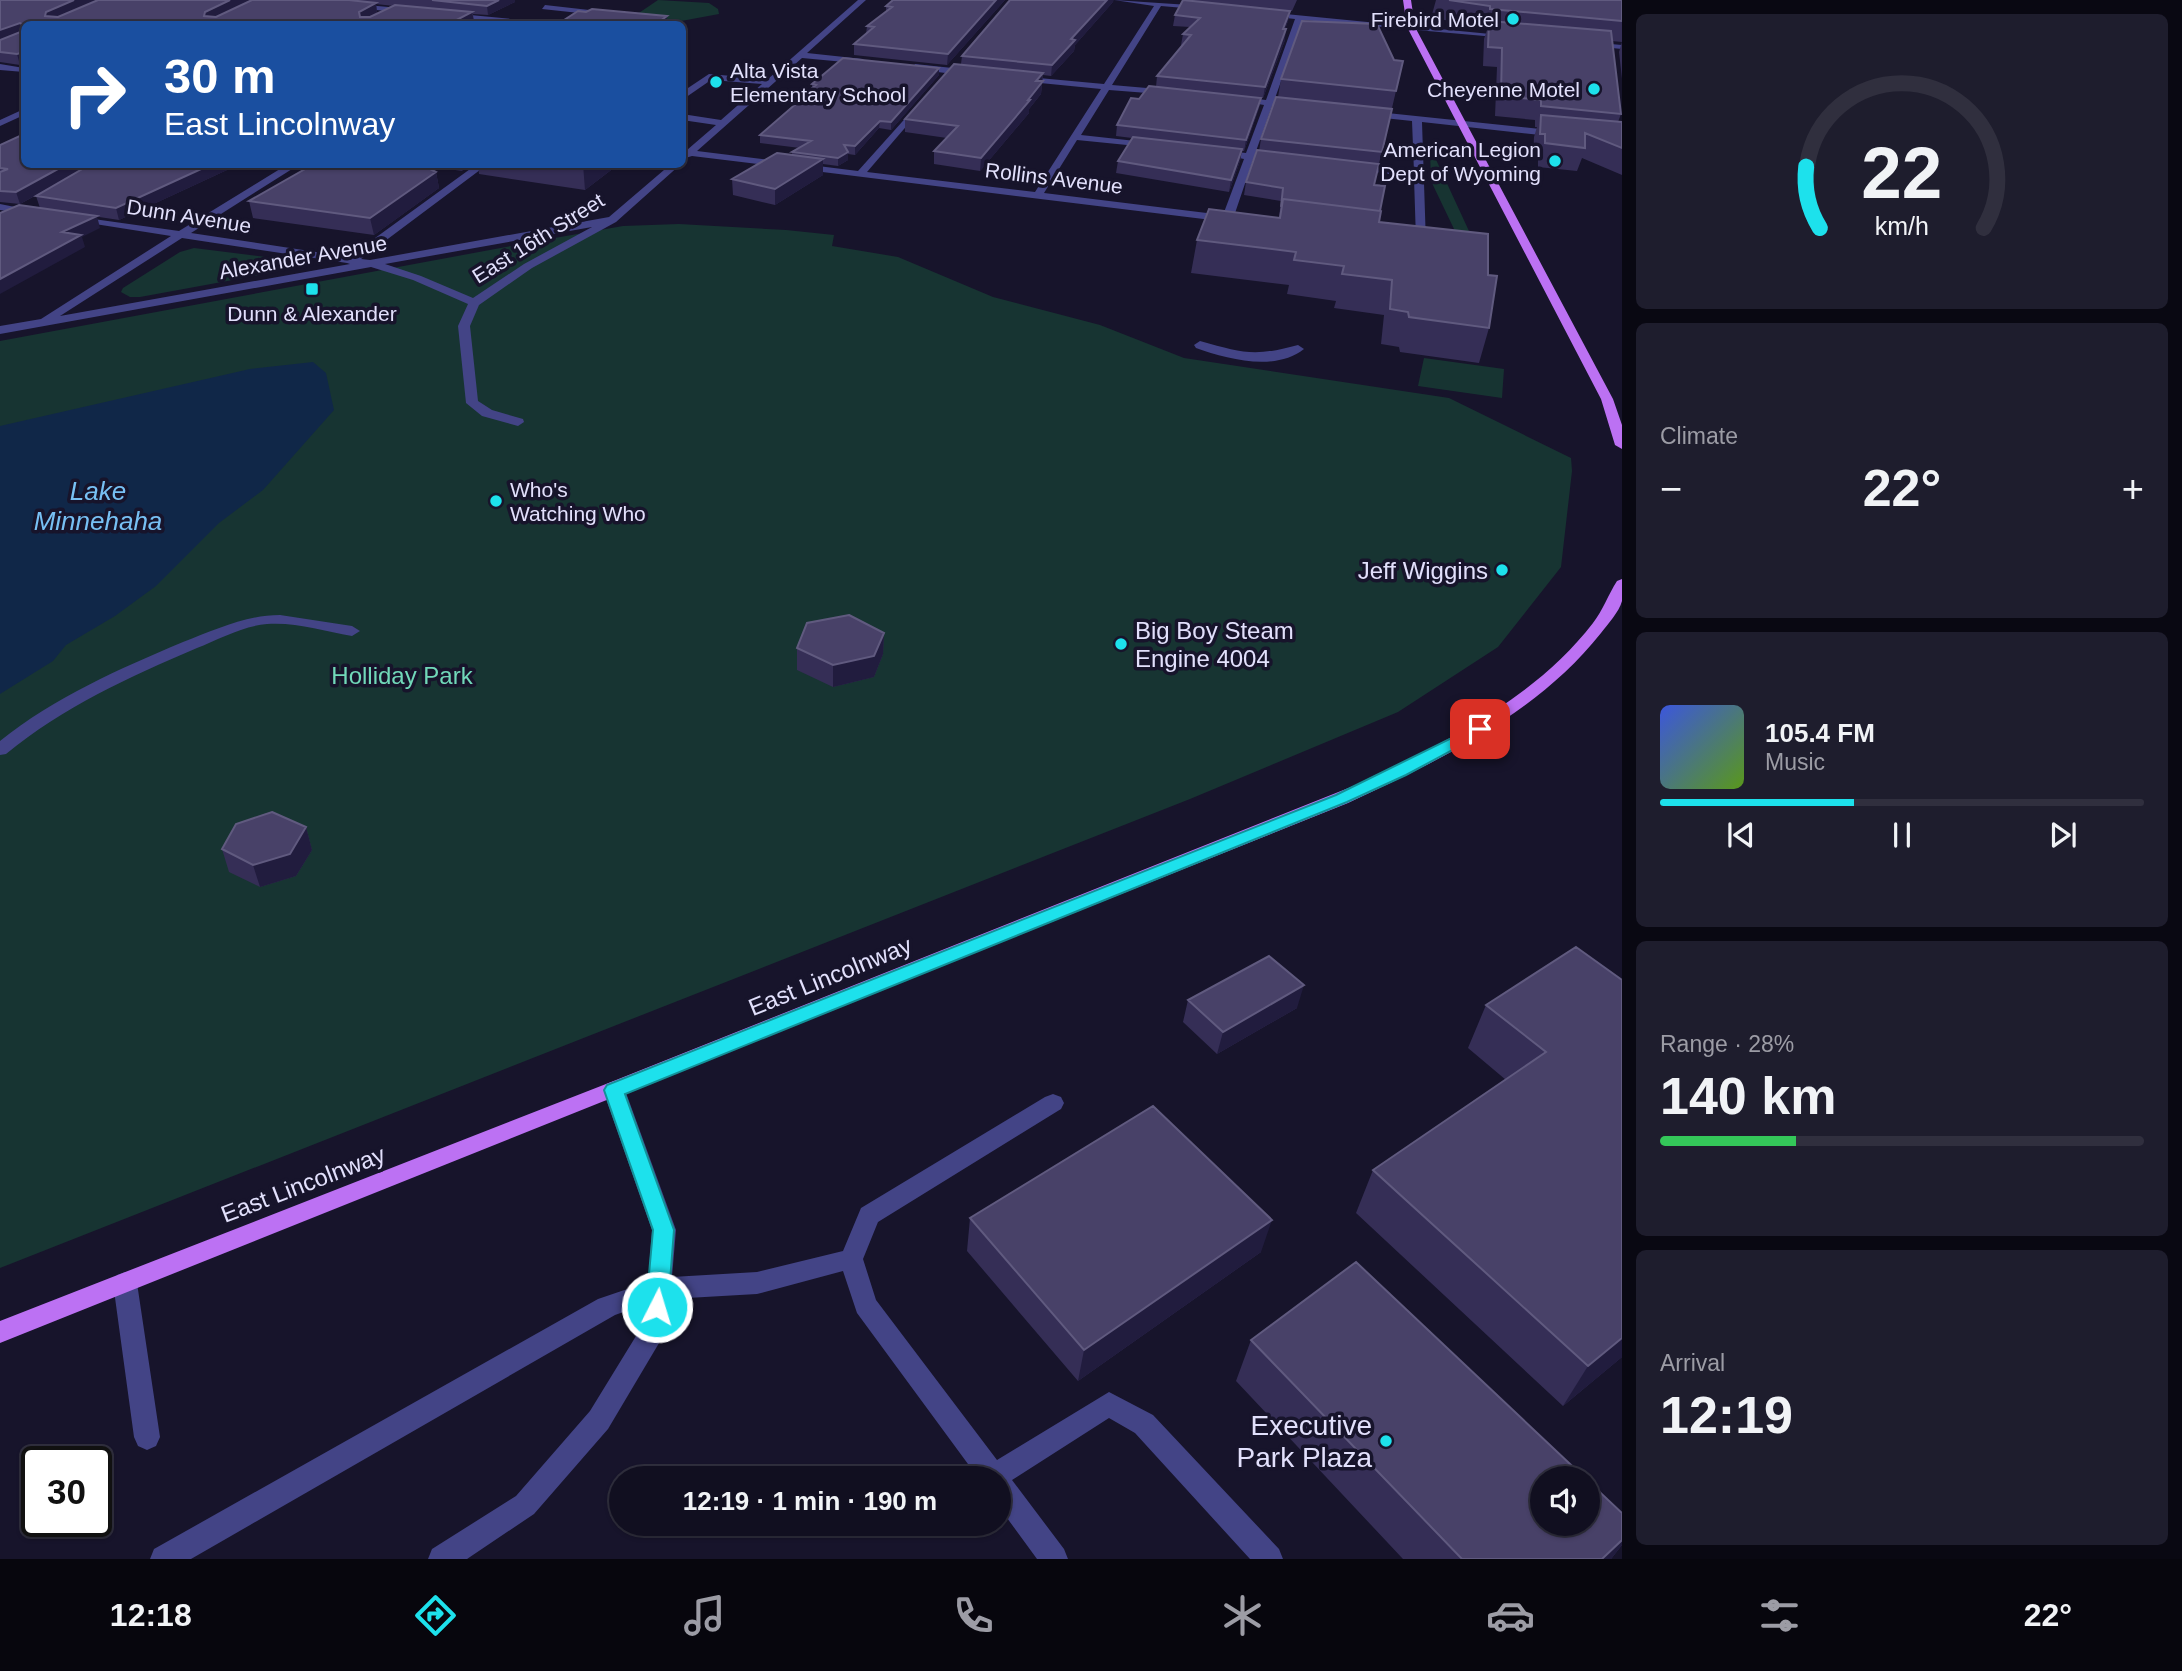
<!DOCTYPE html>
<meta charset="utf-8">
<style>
:root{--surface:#110f20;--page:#1e1d2d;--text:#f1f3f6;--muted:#9c9ca5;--line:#302f3e;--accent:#1de1ec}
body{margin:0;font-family:Arial,sans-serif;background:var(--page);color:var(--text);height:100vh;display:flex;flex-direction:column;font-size:26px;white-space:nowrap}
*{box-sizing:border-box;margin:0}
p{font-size:23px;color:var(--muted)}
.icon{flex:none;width:38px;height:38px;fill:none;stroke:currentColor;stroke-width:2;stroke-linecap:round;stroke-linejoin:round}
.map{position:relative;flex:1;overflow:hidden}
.panel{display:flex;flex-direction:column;gap:14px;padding:14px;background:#090812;width:560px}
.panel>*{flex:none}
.guide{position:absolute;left:21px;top:21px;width:665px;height:147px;border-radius:10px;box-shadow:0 2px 5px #0004,0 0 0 2px var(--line);background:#1a4fa0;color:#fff;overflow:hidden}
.fabs{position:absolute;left:1530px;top:1466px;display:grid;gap:14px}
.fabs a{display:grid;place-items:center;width:70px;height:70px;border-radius:50%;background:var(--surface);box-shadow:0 2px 5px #0004,0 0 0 2px var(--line);font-size:35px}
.speed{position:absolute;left:21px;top:1446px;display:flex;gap:14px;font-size:35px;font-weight:700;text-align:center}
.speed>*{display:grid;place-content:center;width:91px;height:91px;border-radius:50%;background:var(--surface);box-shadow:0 2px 5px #0004,0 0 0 2px var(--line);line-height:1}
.speed .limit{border:4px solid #111;border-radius:10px;background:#fff;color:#111}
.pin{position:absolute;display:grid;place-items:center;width:60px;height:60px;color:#fff;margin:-30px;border-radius:14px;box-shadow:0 4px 10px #0006}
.me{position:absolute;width:77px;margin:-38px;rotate:5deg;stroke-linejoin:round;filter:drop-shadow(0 0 5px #0008)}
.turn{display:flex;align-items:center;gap:24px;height:147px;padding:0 28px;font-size:32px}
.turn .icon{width:91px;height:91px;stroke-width:2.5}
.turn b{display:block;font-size:49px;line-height:60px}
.big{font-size:52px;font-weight:800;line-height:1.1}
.panel .card{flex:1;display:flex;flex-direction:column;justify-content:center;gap:10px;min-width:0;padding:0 24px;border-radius:10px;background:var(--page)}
.panel .dial{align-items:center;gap:0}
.dial svg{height:182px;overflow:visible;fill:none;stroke:var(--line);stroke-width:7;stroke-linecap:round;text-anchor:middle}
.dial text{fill:var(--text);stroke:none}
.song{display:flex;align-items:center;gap:21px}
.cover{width:84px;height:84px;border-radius:10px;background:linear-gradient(135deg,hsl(230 70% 55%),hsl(90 70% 35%))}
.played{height:7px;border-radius:4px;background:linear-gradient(90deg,var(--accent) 40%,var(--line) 40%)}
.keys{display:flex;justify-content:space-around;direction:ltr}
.heat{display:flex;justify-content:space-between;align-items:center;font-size:38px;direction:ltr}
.charge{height:10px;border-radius:5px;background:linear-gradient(90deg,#34c759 28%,var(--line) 0)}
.trip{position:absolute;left:609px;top:1466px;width:402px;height:70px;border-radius:35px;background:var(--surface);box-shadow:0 2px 5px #0004,0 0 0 2px var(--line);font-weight:800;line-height:70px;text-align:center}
.dock{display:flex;height:112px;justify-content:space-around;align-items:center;background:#07060d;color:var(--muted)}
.dock .icon{width:49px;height:49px}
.dock .on{color:var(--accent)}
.dock b{font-size:32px;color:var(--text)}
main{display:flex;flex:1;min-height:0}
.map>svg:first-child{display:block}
</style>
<main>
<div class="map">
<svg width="1622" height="1559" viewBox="0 0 1622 1559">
<rect width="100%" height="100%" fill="#17142b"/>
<path fill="#173432" d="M658,0l51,3 9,6 1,5 -54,10 -35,-5z
M1430,151h2l49,106 -15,-3 -35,-73z
M679,224l107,6 48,5 -2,11 66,11 95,40 107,28 84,33 265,40 122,60 1,13 -11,96 -63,80 -100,65 -208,87 -1190,469v-927l549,-102 74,-13z
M194,248l87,11 8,6 -4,4 -14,4 -131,24h-10l-9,-5 2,-4 57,-36z
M1424,358l80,11 -2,29 -84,-12z"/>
<path fill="#102748" d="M313,362l13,11 8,37 -71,80 -44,33 -63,63 -41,30 -49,29 -13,16 -53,33v-268l250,-57z"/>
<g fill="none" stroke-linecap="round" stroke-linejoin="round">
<path fill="#434486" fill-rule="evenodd" d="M858,0h8l-59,53 56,6 3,5 -64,-6 -105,93 161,20 61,-68 3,1v4l-55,64 168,20 66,-103 -81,-8 -3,-5 87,8 50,-78 -40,-6 90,6 3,4 -46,-4 -49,79 58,5 4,3 -1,2 -64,-5 -28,45 73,8 3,1v4l-80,-8 -33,53 179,22 21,-56 -29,-6 5,-3 26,3 18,-48 -29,-5 4,-3 27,3 29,-81 -28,-3 -3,-4 247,24 -4,2 -204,-18 -29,81 25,5 -4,3 -23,-3 -17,48 29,6 -5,3 -26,-3 -20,59 -5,3 -536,-66 -10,3v-10l5,1 29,-25 -34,-5v-6l39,6 41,-36 -51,-4 -29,20v-8l27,-18 59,5z
M355,4l56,5 4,2 -4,2 -59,-5z
M545,5l53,6 4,2 -4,2 -56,-6z
M449,13l73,7 4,2 -4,2 -76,-7z
M1588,42l34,3v4l-31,-3z
M0,64l24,4v4l-24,-2z
M915,64l56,6 4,3 -4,3 -59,-7z
M24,109v6l-24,11v-6z
M1368,111l191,20 5,3 -5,3 -137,-15 4,122 -5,3 -11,-4 6,-3 -2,-62 -64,-10 5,-3 59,7 -2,-51 -47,-5v-4z
M288,164h12l-109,69 158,24 128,-93h11l-127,95 9,1 239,-43 62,-53h10l-65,58 -84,46 -53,37 -9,21 8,75 14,9 31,9 1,3 -6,4 -36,-10 -16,-13 -8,-77 10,-22 -55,-24 -42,-13 -371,67v-8l41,-7 130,-83 -95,-15 -5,-3 1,-2 107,15zM592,227l-68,37 -51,34 -52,-22 -36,-12zM182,238l165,25 3,1 -290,52z
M0,204l40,8 -5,3 -35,-5z
M1200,341c43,12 54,16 98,4l6,4c-29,23 -77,10 -108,-1l-2,-3z
M280,615l72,11 8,5 -8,5c-28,-5 -56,-14 -85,-12 -24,2 -48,15 -70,24 -68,29 -134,59 -191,106l-6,1v-14c55,-44 119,-72 183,-99 32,-12 63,-27 97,-27z
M614,1081l8,3 3,6 51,140 -4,47 85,-5 86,-21 18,-43 184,-111 8,-3 8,3 3,6 -3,6 -183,113 -15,37 13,41 121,160 112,-68 44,23 126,134 4,10h-33l-115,-126 -26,-15 -97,62 52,69 4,10h-31l-38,-52v-28h-20l-122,-166 -14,-42 -86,23 -87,5 -2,26 -3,8 -57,96 -74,85 -67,45h-39l4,-10 84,-53 74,-85 54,-88 2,-19 -31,11 -424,244h-41l4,-10 444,-250 50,-17 4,-52 -49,-140 3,-6z
M125,1272l8,3 4,8 23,154 -4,9 -9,4 -9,-4 -4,-9 -21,-154 4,-8z"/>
<path fill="#bc71f3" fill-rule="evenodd" d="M1403,0h8l4,27 198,372 9,26v24l-7,-4 -14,-46 -194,-372z
M1622,579c0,7 0,16 0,22 -3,11 -14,23 -21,32 -64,81 -161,127 -253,170l-1348,540v-22l606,-237 760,-303c82,-40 170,-84 227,-158 10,-13 15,-28 24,-42z"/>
</g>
<path fill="#352e56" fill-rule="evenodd" d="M0,0h515v2l-27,13 -15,-1 1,8 -450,2 -4,41 -20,-3zM376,4l18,2 -24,11 7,-4z
M1005,0l-58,65 -93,-10v-11l12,-10 1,-8 19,-14v-6z
M1188,0h109l-5,11h-2l-2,10 -3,8v11l-22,58h-2l-2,10 -15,43h-2l-2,10 -11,31 -113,-19 2,-12 14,-23 -16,-2 1,-11 22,-26 17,-12 1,-11 25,-31h-1l2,-11 7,-7 -17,-1 2,-11z
M1436,0h186v79l-3,-27 3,-10 -10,-1 9,73 -3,8h4v53l-40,-17 -5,13 -39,-4v-10h-5l1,-20 3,-10h-2v-7l-40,-4 2,-49 -14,-1 1,-27 3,-9h-2v-4l-54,-8z
M1113,2l-38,43 -1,6 -23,25 -8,-1 -2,19 -12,15v4l-49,58 -46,-7v-13l13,-13 -42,-6v-13l56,-55 1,-8z
M1394,60l9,1 -29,124 6,26 -1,11 109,53 1,53 -10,35 -79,-11 -1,-5 -18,-3 3,-29 -50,-7 2,-7 -49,-7 2,-9 -98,-12 6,-33 82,-23 2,-16 -37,-6 2,-13 13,-31 2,-12 17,-42 3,-18z
M939,75l-48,55 -12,-2 -24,27 -7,-1v6l-10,6 -15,-2v11l-48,30 -42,-10 -1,-16 60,-24v-3l8,-4 -40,-5v-8l42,-36v-3l10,-7v-5z
M0,145l24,19h216l-121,56 -79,-12 -4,-12 32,-18 -48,26 -20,-2z
M314,164h158l-10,7 -41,-6 15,7 3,16 -65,47 -121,-17 -4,-17z
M478,164h141l-34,26 -106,-16z
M884,633l-1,21 -9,23 -41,10 -36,-17v-22z
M306,827l6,23 -16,26 -36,11 -31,-15 -7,-23z
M1622,980v377l-59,49 -207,-193 17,-43 133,-90 -38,-32 18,-43z
M1188,1000l109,8 -80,46 -34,-32z
M970,1218l291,34 -183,129 -111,-130z
M1251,1340l371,173v32l-11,14h-208l-167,-178z"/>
<path fill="#211c3e" d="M74,0h25l-50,22 -4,-6 1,-4z
M230,0h22l-45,22 -3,-6 1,-4z
M499,0h16v2l-27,13 -1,-9z
M996,0h9l-58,65 1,-11z
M1107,0h7l-1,2 -38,43 -1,6 -23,25 1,-11 19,-26z
M376,3l1,10 -16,9 -2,-10z
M1290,11l-2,10 -7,19 2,-11z
M472,12l2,10 -5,2h-20z
M667,16v8h-11z
M20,23l3,10 -23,8v-11z
M1286,29l-1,11 -22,58 2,-11z
M24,52v11l-4,2 -3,-11z
M939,68v7l-48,55v-8z
M1043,73l-2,21 -12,15v4l-49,58 1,-13 47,-58 8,-19z
M1261,98l-2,10 -15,43 2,-11z
M880,121l-1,7 -24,27v-9z
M1242,149l-2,12 -11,31 2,-12z
M848,152v8l-10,6v-8z
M823,159v16l-48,30v-16z
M67,164h25l-72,40 -4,-12z
M212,164h28l-121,56 -3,-12z
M461,164h11l-10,7z
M583,164h36l-34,26z
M436,172l3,16 -65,47 -4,-17z
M97,216l3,12 -18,9 3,10 -85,47v-15l62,-47z
M884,633l-1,21 -9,23 -41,10v-22z
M306,827l6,23 -16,26 -36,11 -7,-22z
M1304,985l-7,23 -80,46 6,-22z
M1272,1220l-11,32 -183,129 6,-31z
M1622,1338v19l-59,49 25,-40z
M1622,1540v5l-11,14h-9z"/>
<path fill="#484168" stroke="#605a7f" stroke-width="2" d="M0,0h74l-28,12 -1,4 13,1 40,-17h132l-25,12 -1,4 12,1 36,-17h97l27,3 -17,9 1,5h10l25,-12 77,7 -23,12h-425v28l-7,2 -17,-2v-12l23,-9 1,-6 -4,-2 -20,7z
M432,0h67l-12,6z
M893,0h103l-48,54 -94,-10 20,-17 -7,-1 25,-19 -6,-1z
M1010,0h97l-36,39 4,1 -23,25 -90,-9z
M1183,0l107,11 -7,18h3l-21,58 -108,-11 34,-41 -8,-1 17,-16 -25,-3z
M1449,0h173v21l-132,-12v-3z
M592,9l75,7 -11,8h-98l20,-13 8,1z
M1302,21l75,3 17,36 9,1 -7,30 -115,-12z
M1489,21l122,10 10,83 -80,-8v-6l-40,-4 1,-48 -14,-1z
M843,58l96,10 -48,54 -11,-1 -25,25 -11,-1 4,7 -10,6 -46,-6 19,-11 -51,-6 45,-39h-3l14,-11 -4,-1z
M954,64l89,9 -7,8h7l-15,19h2l-49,58 -47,-7 24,-25 -53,-7z
M1149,86l112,12 -15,42 -129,-15 14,-27 8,1z
M1276,97l116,12 -10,43 -121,-13z
M1541,115l81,7v26l-37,-15v15l-40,-5v-9h-5z
M24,134v30h43l-51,28 -16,-1v-19l8,-3 -8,-1v-23z
M1133,137l109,12 -11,31 -113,-19z
M1257,150l122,14 -5,21 11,1 -5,25 -97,-12 -2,8 2,-19 -37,-6z
M777,153l46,6 -48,30 -43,-10z
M91,164h121l-96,44 -80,-12z
M314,164h106l16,8 -66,46 -121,-17z
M1283,199l98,12 -2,11 109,12v41l9,1 -8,52 -80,-11 -1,-5 -18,-3 2,-29 -50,-6 2,-8 -50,-6 2,-8 -99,-12 12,-31 71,9z
M19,205l78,11 -35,16 19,3 -81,44v-66z
M849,615l35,18 -10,23 -41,9 -36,-17 10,-25z
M272,812l34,15 -16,27 -37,11 -31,-16 14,-25z
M1576,947l46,33v358l-34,28 -215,-196 173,-118 -60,-47z
M1269,956l35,29 -81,47 -35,-32z
M1153,1106l119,114 -188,130 -114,-132z
M1356,1262l230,217h-44v45h45v-44l35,33v27l-20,19h-140l-211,-219z"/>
<path fill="#1de1ec" stroke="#139299" stroke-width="2" d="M1480,724l6,2 2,3 -2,3 -80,43 -59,27 -722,292 49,136 -6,77 -3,7 -8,3 -8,-3 -3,-7 7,-77 -49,-140 3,-5 729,-290z"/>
<g fill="#1de1ec" stroke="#17142b" stroke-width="2.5">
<circle cx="1513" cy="19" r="7"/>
<circle cx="716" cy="82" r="7"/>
<circle cx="1594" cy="89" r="7"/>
<circle cx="1555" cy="161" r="7"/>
<rect x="305" y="282" width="14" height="14" rx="3.5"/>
<circle cx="496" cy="501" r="7"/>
<circle cx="1502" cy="570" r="7"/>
<circle cx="1121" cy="644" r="7"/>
<circle cx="1386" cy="1441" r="7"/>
</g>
<g text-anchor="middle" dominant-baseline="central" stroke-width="7" stroke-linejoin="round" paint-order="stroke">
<g font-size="21" fill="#e2e0fc" stroke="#17142b" text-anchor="end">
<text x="1499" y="19">Firebird Motel</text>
<text x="730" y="70" text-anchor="start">Alta Vista<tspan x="730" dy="24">Elementary School</tspan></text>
<text x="1580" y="89">Cheyenne Motel</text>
<text x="1541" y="149">American Legion<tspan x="1541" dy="24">Dept of Wyoming</tspan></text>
<text x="312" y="313" text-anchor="middle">Dunn &amp; Alexander</text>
<text x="510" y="489" text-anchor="start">Who's<tspan x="510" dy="24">Watching Who</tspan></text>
</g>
<g font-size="21" fill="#e2e0fc" stroke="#17142b">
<text transform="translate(1054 178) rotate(7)">Rollins Avenue</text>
<text transform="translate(189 216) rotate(9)">Dunn Avenue</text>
<text transform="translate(538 238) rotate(-32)">East 16th Street</text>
<text transform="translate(303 257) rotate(-10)">Alexander Avenue</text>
</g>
<g font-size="24" fill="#e2e0fc" stroke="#17142b" text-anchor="end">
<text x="1488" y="570">Jeff Wiggins</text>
<text x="1135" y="630" text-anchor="start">Big Boy Steam<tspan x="1135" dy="28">Engine 4004</tspan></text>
</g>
<g font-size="24" fill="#71d8b9" stroke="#17142b">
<text x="402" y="675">Holliday Park</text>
</g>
<g font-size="24" fill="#e2e0fc" stroke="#17142b">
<text transform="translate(830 976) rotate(-22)">East Lincolnway</text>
<text transform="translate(303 1184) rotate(-21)">East Lincolnway</text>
</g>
<g font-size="26" font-style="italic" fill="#77c0f4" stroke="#17142b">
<text x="98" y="491">Lake<tspan x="98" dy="30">Minnehaha</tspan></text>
</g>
<g font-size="28" fill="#e2e0fc" stroke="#17142b" text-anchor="end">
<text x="1372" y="1425">Executive<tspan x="1372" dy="32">Park Plaza</tspan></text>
</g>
</g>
</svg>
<div class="fabs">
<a><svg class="icon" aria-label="sound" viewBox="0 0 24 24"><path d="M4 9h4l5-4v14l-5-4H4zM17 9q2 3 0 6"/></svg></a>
</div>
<div class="speed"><div class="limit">30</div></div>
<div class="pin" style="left:1480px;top:729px;background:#d93025"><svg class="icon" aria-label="arrive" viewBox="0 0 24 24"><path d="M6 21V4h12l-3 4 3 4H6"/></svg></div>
<svg class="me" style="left:657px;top:1307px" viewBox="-20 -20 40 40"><circle r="17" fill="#1de1ec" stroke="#fff" stroke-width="3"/><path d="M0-11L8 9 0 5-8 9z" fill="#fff"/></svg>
<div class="trip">12:19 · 1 min · 190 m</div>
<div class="guide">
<div class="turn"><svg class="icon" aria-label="right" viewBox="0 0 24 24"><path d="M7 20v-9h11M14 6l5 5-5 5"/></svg><div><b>30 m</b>East Lincolnway</div></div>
</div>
</div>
<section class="panel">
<div class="card dial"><svg viewBox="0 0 100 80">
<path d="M14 69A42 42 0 1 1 86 69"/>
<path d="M14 69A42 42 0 0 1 8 42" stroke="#1de1ec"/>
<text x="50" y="56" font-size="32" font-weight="700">22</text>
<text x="50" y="72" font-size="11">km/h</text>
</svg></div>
<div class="card"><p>Climate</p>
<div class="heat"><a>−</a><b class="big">22°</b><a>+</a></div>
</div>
<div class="card">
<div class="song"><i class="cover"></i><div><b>105.4 FM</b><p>Music</p></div></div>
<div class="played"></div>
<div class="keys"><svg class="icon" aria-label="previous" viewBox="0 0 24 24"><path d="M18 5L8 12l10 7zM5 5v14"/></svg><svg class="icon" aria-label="pause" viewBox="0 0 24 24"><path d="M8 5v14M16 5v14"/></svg><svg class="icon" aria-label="next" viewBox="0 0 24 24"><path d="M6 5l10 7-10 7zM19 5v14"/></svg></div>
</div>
<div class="card"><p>Range · 28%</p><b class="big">140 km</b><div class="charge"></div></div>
<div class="card"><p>Arrival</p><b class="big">12:19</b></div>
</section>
</main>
<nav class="dock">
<b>12:18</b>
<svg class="icon on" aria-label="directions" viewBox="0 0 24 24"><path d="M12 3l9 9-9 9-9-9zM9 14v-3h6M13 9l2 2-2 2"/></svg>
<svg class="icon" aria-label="music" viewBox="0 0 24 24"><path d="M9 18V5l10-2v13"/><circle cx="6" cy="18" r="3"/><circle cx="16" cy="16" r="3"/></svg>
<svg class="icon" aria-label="phone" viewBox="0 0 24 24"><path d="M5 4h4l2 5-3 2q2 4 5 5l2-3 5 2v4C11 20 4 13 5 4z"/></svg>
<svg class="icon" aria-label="climate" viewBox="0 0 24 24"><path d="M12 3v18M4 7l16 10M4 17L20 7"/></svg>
<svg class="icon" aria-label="car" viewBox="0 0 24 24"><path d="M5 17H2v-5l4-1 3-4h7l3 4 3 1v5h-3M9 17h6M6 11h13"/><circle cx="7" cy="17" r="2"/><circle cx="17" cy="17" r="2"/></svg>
<svg class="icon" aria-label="filters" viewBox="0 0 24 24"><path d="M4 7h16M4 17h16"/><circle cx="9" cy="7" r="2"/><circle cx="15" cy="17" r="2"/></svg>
<b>22°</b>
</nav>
